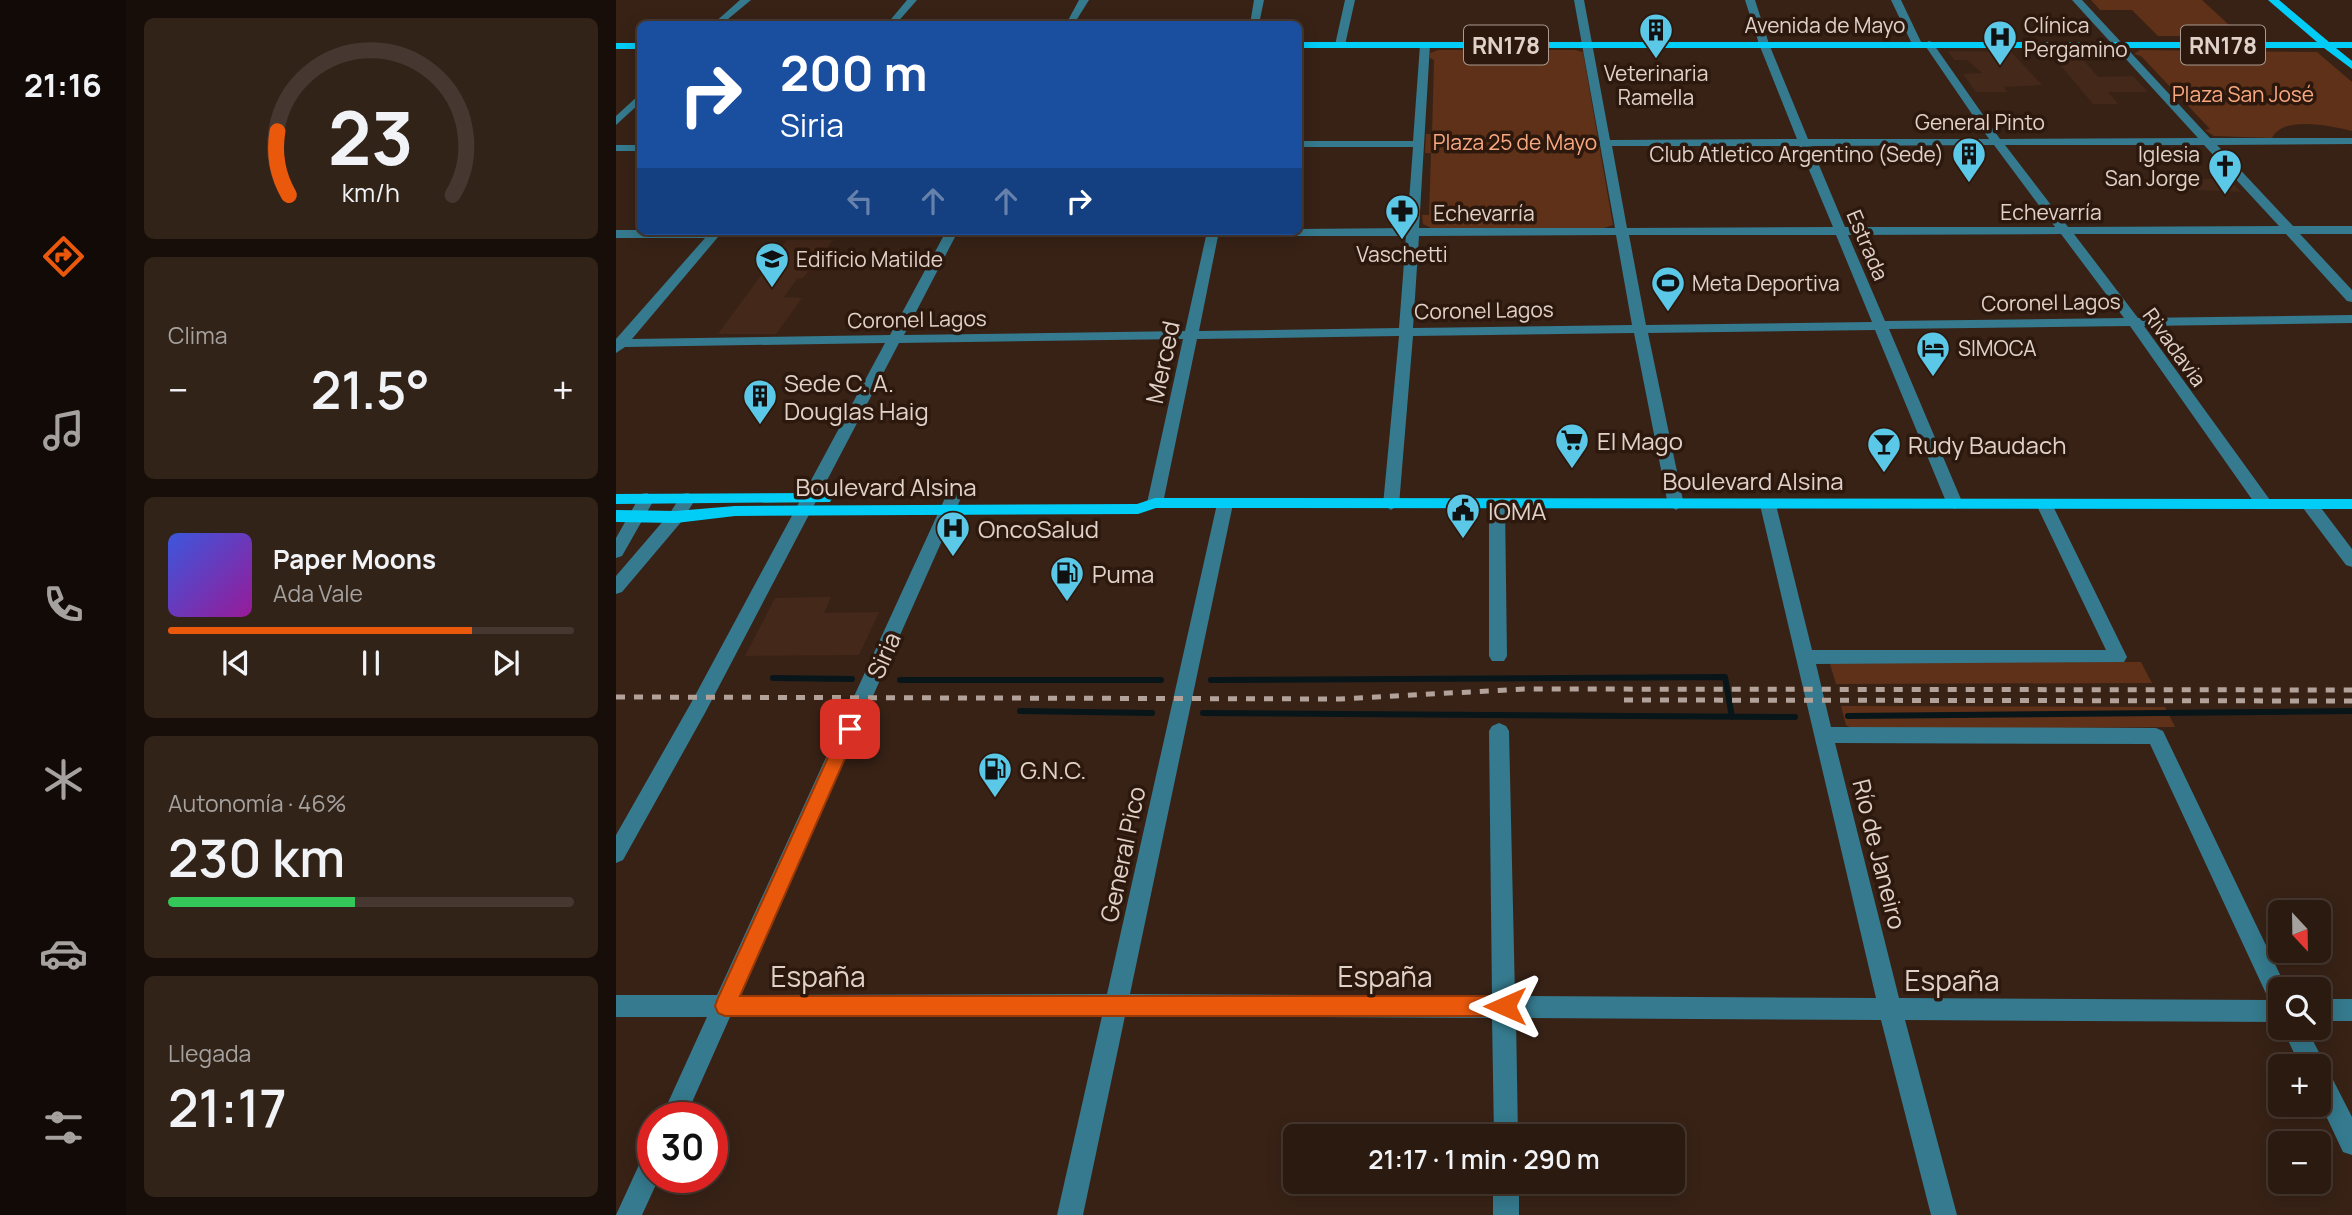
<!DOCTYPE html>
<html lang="es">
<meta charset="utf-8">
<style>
:root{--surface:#2a1a10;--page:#322319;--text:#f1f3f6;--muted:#a5a19f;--line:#463830;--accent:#ea580c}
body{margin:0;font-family:Manrope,sans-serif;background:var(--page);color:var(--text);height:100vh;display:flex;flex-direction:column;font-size:26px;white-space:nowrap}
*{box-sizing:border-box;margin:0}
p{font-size:23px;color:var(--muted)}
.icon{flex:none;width:38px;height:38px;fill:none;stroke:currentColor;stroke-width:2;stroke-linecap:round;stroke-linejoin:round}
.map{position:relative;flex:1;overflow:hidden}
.details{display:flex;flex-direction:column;gap:18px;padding:18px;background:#170e09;width:490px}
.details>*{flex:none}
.hud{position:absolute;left:21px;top:21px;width:665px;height:214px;border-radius:10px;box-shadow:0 4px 18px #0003,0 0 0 2px var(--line);background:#1a4fa0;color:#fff;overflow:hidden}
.needle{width:46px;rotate:158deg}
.buttons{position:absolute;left:1652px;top:900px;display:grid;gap:14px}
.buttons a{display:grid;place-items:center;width:63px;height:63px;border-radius:10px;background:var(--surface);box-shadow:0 4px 18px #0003,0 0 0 2px var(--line);font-size:35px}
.speed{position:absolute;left:21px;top:1102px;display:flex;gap:14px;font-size:35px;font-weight:700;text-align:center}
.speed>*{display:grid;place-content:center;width:91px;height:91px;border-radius:50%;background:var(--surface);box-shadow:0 4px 18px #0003,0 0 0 2px var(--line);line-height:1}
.speed .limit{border:10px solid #d22;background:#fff;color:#111}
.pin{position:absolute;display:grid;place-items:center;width:60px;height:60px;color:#fff;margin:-30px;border-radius:14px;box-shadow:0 4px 10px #0006}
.me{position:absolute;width:77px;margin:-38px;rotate:270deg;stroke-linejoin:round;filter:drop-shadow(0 0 5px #0008)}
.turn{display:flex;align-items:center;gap:24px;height:147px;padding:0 28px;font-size:32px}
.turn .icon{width:91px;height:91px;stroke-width:2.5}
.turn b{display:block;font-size:49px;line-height:60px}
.lanes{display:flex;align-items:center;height:66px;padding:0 28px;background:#0003;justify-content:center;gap:35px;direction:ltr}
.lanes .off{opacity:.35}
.big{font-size:52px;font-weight:600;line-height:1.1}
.details .tile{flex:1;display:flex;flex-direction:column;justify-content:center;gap:10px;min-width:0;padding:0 24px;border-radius:10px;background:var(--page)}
.details .dial{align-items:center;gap:0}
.dial svg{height:182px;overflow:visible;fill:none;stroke:var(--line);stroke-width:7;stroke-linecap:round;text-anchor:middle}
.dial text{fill:var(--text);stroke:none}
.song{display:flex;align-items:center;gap:21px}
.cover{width:84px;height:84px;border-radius:10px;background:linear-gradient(135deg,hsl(230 70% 55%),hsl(300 70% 35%))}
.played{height:7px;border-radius:4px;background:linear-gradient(90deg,var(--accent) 75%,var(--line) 75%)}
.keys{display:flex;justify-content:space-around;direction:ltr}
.heat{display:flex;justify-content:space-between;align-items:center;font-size:38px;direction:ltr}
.charge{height:10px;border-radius:5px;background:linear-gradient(90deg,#34c759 46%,var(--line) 0)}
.trip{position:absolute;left:667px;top:1124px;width:402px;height:70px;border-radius:10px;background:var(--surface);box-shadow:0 4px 18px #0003,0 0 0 2px var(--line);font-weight:600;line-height:70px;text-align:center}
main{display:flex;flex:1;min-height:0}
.tab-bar{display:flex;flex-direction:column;width:126px;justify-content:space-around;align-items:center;background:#110a06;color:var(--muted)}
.tab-bar .icon{width:49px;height:49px}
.tab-bar .selected{color:var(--accent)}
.tab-bar b{font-size:32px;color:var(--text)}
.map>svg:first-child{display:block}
</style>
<main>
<nav class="tab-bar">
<b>21:16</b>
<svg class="icon selected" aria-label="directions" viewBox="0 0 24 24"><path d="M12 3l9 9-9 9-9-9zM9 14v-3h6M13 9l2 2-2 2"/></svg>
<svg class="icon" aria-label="music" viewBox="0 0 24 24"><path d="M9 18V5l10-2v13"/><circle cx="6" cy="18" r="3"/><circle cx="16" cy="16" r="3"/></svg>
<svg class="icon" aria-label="phone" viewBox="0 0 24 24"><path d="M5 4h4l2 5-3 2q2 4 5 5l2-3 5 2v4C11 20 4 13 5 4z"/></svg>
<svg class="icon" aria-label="climate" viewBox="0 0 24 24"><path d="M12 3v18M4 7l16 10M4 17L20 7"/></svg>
<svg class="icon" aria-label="car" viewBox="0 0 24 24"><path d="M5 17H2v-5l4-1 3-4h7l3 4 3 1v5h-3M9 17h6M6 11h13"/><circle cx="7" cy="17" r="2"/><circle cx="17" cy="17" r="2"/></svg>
<svg class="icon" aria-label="filters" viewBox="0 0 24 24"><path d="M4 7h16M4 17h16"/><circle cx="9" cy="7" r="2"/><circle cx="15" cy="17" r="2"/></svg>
</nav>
<section class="details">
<div class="tile dial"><svg viewBox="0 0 100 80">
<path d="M14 69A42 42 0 1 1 86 69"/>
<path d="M14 69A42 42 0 0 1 9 41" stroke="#ea580c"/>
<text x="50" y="56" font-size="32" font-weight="700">23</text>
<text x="50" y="72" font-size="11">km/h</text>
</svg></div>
<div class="tile"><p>Clima</p>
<div class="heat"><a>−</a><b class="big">21.5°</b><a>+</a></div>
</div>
<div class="tile">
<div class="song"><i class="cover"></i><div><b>Paper Moons</b><p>Ada Vale</p></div></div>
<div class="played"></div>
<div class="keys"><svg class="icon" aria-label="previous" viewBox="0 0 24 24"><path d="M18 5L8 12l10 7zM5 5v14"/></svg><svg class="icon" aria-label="pause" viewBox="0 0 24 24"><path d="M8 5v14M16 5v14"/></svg><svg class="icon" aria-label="next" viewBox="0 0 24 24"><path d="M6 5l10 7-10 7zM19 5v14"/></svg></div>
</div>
<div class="tile"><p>Autonomía · 46%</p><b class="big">230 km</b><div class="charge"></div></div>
<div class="tile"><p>Llegada</p><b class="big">21:17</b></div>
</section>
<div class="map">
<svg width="1736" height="1215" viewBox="0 0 1736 1215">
<rect width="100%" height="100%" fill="#382216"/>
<path fill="#442819" d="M1332,51l63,1 31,33 -38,2 3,5h-31l-13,-18 19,-1 -15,-13h-13z
M1435,54h27l20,23 35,-1 15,16h-40l10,12h-25z
M1555,179h58l12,13 -62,-3z
M171,240h46l-30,38 -6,1 -13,18 18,1 -26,36h-58z
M215,597l-7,16 55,-1 -20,43 -114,1 30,-58z"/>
<path fill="#5e3118" d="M1475,0h111l39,36h-83l-26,-26h-32z
M822,50h137l8,2 30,173 -9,3h-173l-8,-4 -1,-9h7l2,-62h-6l1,-19h6l2,-74 -4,-2v-5z
M1524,50l177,2 35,30v49c-20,-5 -69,-16 -80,7l-58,-2 -9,-6 5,-1 -69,-73 -7,-2z
M1213,661l312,1 11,21 -316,1z
M1225,706l324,1 10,20 -321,3 -8,-5z"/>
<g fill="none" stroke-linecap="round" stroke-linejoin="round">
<path stroke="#08161a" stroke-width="6" d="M157,678l79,1
M284,680h261
M595,680l514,-3 7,40
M404,711l132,2
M587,713l592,4
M1232,716l504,-5"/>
<path fill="#357a8e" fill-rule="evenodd" d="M124,0h11l-29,24h-9z
M291,0h10l-21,24h-9z
M463,0h10l-15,24h-8z
M638,0h10l-5,24h-9z
M729,0h10l-10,45 -5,3 -5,-3z
M958,0h10l26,140 187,-1 -38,-95 -14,-44h10l14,44 39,95h181l-65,-95 5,-3 3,1 68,97 198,-1 -126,-138h10l128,138h142v6l-135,1 76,81h59v8h-52l52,56v12l-5,-1 -61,-67h-212l64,84 214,-3v8l-208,3 126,174 2,4 -2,4h-12l-128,-182 -241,3 74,175 -8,5 -8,-5 -72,-174 -227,3 36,172 -8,5 -8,-5 -34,-172 -221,3 -14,169 -8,5 -8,-5 16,-169 -202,3 -34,164 -8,5 -8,-5 36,-164 -284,4 -194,370 -82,147 -7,3v-28l75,-132 194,-360 -260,4 -9,6v-14l89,-101h-89v-8l682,1v-2l109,-1 6,-81h-115v-6h115l7,-96 5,-3 5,3 -11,183h196zM1378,145l61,82h-210l-34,-81zM1389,145h199l75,81 -211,1zM996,146h187l34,81 -206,1zM1445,234l63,84 -239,3 -37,-86zM1000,235l16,90 -219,3 6,-92zM1013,235h207l36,87 -226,3zM590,236l-21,95 -281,4 51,-98zM602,236h188l-7,92 -200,3zM102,237h225l-53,98 -258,4z
M1275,0h10l21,44 -2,2 -8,-2z
M24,94v9l-24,22v-9z
M0,145h24v6h-24z
M31,493l8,5 -33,58 -6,2v-20l25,-44z
M72,493l8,5 -14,23 -60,71 -6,2v-18l54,-63 12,-19z
M337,493l8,5 -221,497 367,-1 110,-490 8,-5 8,5 -103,490 362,2 -3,-265 3,-5 7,-3 7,3 3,5 6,265 361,2 -116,-493 8,-5 8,5 36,145h294l-70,-146 8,-5 8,5 75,153 -3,5 -308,2 15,63 325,1 7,3 124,258h-7v33l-375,-2 52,195h-26l-50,-195 -365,-2 2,118h-24l-2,-118 -367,-2 -42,199h-26l45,-199 -372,1 -45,101h-24l46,-101h-91v-22h101l228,-497zM1219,743l315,1 119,256 -370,-2z
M1693,499l6,1 37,49v18l-6,-2 -43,-57 -2,-4 2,-4z
M881,500l8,5 2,151 -3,5h-12l-3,-5v-151z
M1703,999h33v22h-33z
M1666,1027h24l46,90v38l-9,-3 -24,-51v-35h-19z
M37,1151v27h6l-17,37h-26l28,-61z
M877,1181h26v34h-26z"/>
<path fill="#02cdf7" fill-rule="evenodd" d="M1652,0h11l50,42h23v6h-16l16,13v8l-28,-21h-1026v-6h1019z
M0,43h24v6h-24z
M208,493l6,1 2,4 -2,4 -214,2v-10z
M539,498l1197,1v10l-1196,-1 -18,6 -403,2 -59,7 -60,-1v-12l60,1 59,-5 402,-2z"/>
<path stroke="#b3a299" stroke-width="5" stroke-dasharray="9 9" stroke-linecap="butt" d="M0,697l724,2 184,-10 828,1
M1008,700l728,1"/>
</g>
<path fill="#ea580c" stroke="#983908" stroke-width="2" d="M234,722l6,2 2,5 -118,267h765l7,3 3,7 -3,7 -7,3h-780l-7,-3 -3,-7 3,-8 123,-269 2,-5z"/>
<defs>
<g id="building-pin" transform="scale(1.75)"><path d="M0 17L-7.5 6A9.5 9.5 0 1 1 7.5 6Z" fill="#5bc8e7" stroke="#2d180d"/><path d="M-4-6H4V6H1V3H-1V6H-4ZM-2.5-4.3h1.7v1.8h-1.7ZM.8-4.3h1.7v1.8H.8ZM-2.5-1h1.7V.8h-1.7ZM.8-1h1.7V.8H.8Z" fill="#111"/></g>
<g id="hospital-pin" transform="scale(1.75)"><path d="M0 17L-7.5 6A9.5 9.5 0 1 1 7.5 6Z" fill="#5bc8e7" stroke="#2d180d"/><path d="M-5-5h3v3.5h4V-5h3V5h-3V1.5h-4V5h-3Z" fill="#111"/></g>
<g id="church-pin" transform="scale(1.75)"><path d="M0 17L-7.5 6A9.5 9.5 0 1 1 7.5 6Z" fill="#5bc8e7" stroke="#2d180d"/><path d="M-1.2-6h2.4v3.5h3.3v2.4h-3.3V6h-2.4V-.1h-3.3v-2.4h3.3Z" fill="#111"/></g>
<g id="pharmacy-pin" transform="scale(1.75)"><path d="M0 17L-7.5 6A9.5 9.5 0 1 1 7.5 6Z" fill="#5bc8e7" stroke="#2d180d"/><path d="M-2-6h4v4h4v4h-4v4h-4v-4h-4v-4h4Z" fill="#111"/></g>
<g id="university-pin" transform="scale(1.75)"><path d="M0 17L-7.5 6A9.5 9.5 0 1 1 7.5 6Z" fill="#5bc8e7" stroke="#2d180d"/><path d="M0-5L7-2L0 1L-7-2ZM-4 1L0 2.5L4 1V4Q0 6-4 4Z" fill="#111"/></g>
<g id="stadium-pin" transform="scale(1.75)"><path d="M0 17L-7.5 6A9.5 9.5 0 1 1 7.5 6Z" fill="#5bc8e7" stroke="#2d180d"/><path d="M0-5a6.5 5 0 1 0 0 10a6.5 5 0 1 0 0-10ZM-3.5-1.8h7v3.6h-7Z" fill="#111"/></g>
<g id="hotel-pin" transform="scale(1.75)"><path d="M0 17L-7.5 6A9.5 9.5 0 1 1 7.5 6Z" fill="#5bc8e7" stroke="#2d180d"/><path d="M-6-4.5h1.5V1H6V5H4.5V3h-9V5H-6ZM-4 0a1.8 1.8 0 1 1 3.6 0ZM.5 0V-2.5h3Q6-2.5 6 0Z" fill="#111"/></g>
<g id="supermarket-pin" transform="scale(1.75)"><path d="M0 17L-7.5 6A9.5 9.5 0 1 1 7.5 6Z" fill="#5bc8e7" stroke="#2d180d"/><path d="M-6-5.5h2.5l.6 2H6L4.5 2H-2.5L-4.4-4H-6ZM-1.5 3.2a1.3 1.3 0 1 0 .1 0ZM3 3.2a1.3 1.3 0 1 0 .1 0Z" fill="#111"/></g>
<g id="bar-pin" transform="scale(1.75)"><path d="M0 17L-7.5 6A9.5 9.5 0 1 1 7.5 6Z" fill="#5bc8e7" stroke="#2d180d"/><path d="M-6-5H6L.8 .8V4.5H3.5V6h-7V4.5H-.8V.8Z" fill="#111"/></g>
<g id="civic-pin" transform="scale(1.75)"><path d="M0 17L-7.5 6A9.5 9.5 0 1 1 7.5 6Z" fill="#5bc8e7" stroke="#2d180d"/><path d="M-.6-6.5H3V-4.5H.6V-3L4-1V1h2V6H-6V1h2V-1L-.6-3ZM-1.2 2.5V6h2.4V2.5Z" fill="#111"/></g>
<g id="fuel-pin" transform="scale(1.75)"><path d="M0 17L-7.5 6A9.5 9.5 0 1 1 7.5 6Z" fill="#5bc8e7" stroke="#2d180d"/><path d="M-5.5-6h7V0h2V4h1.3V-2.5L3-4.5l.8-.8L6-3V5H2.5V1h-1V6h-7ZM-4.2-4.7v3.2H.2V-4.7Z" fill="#111"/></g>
</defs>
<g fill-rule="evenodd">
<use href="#building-pin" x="1040" y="30"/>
<use href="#hospital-pin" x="1384" y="37"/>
<use href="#building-pin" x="1353" y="154"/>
<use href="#church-pin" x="1609" y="166"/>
<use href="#pharmacy-pin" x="786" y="211"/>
<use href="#university-pin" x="156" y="259"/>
<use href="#stadium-pin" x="1052" y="283"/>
<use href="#hotel-pin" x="1317" y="348"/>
<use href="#building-pin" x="144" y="396"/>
<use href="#supermarket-pin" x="956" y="440"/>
<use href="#bar-pin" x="1268" y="444"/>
<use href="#civic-pin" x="847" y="510"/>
<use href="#hospital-pin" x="337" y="528"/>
<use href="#fuel-pin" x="451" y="573"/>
<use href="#fuel-pin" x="379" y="769"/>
</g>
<g text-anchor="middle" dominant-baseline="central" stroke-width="7" stroke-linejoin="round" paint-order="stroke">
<g font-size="21" fill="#e0d1c9" stroke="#2d180d">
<text x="1209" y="25">Avenida de Mayo</text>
<text x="1364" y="122">General Pinto</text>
<text x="1435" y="212">Echevarría</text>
<text x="868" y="213">Echevarría</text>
<text transform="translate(1252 245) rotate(67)">Estrada</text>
<text transform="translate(1435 302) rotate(-1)">Coronel Lagos</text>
<text transform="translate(868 310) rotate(-1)">Coronel Lagos</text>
<text transform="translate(301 319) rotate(-1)">Coronel Lagos</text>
<text transform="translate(1559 347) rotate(54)">Rivadavia</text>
</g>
<g font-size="21" fill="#e0d1c9" stroke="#2d180d" text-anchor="start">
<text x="1408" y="25">Clínica<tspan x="1408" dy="24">Pergamino</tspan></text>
<text x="1040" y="73" text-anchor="middle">Veterinaria<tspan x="1040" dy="24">Ramella</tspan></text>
<text x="1328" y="154" text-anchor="end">Club Atletico Argentino (Sede)</text>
<text x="1584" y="154" text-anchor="end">Iglesia<tspan x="1584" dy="24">San Jorge</tspan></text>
<text x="786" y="254" text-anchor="middle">Vaschetti</text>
<text x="180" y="259">Edificio Matilde</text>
<text x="1076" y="283">Meta Deportiva</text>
<text x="1342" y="348">SIMOCA</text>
</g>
<g font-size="21" fill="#f9a980" stroke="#2d180d">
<text x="1627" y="94">Plaza San José</text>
<text x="899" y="142">Plaza 25 de Mayo</text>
</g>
<g fill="#2d180d" stroke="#aa9a91" stroke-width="2">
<rect x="848" y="25.5" width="84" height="39" rx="5"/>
<rect x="1565" y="25.5" width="84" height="39" rx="5"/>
</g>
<g font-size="23" font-weight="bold" fill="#e0d1c9">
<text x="890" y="45">RN178</text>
<text x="1607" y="45">RN178</text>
</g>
<g font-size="24" fill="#e0d1c9" stroke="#2d180d">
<text transform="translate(546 362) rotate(-78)">Merced</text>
<text x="1137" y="480">Boulevard Alsina</text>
<text x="270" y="486">Boulevard Alsina</text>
<text transform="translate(267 655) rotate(-66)">Siria</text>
<text transform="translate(506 854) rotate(-78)">General Pico</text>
<text transform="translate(1264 854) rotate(76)">Río de Janeiro</text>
</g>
<g font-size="24" fill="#e0d1c9" stroke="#2d180d" text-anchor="start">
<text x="168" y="382">Sede C. A.<tspan x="168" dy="28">Douglas Haig</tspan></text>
<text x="981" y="440">El Mago</text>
<text x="1292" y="444">Rudy Baudach</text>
<text x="872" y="510">IOMA</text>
<text x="362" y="528">OncoSalud</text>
<text x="476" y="573">Puma</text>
<text x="404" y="769">G.N.C.</text>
</g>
<g font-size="28" fill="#e0d1c9" stroke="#2d180d">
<text x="202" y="976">España</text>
<text x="769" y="976">España</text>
<text x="1336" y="980">España</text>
</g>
</g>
</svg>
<div class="buttons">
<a><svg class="needle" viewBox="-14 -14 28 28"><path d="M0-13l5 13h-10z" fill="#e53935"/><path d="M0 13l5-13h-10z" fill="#a5a19f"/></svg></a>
<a><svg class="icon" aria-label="search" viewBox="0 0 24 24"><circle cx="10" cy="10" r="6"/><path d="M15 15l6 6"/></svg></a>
<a>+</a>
<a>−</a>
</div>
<div class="speed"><div class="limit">30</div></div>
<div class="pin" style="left:234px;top:729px;background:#d93025"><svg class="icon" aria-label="arrive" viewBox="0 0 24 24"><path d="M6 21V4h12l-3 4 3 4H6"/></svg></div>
<svg class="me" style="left:889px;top:1006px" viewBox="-20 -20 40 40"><path d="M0-17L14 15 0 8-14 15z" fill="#ea580c" stroke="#fff" stroke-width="4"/></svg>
<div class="trip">21:17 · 1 min · 290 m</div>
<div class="hud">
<div class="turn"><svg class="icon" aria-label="right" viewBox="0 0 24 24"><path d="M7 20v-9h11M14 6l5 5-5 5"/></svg><div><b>200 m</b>Siria</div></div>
<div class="lanes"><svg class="icon off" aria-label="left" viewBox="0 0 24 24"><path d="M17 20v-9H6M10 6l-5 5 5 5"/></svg><svg class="icon off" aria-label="ahead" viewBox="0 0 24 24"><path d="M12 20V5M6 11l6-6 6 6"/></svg><svg class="icon off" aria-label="ahead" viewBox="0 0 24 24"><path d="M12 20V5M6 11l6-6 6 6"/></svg><svg class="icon" aria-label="right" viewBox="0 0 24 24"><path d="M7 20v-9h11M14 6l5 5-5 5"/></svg></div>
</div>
</div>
</main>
